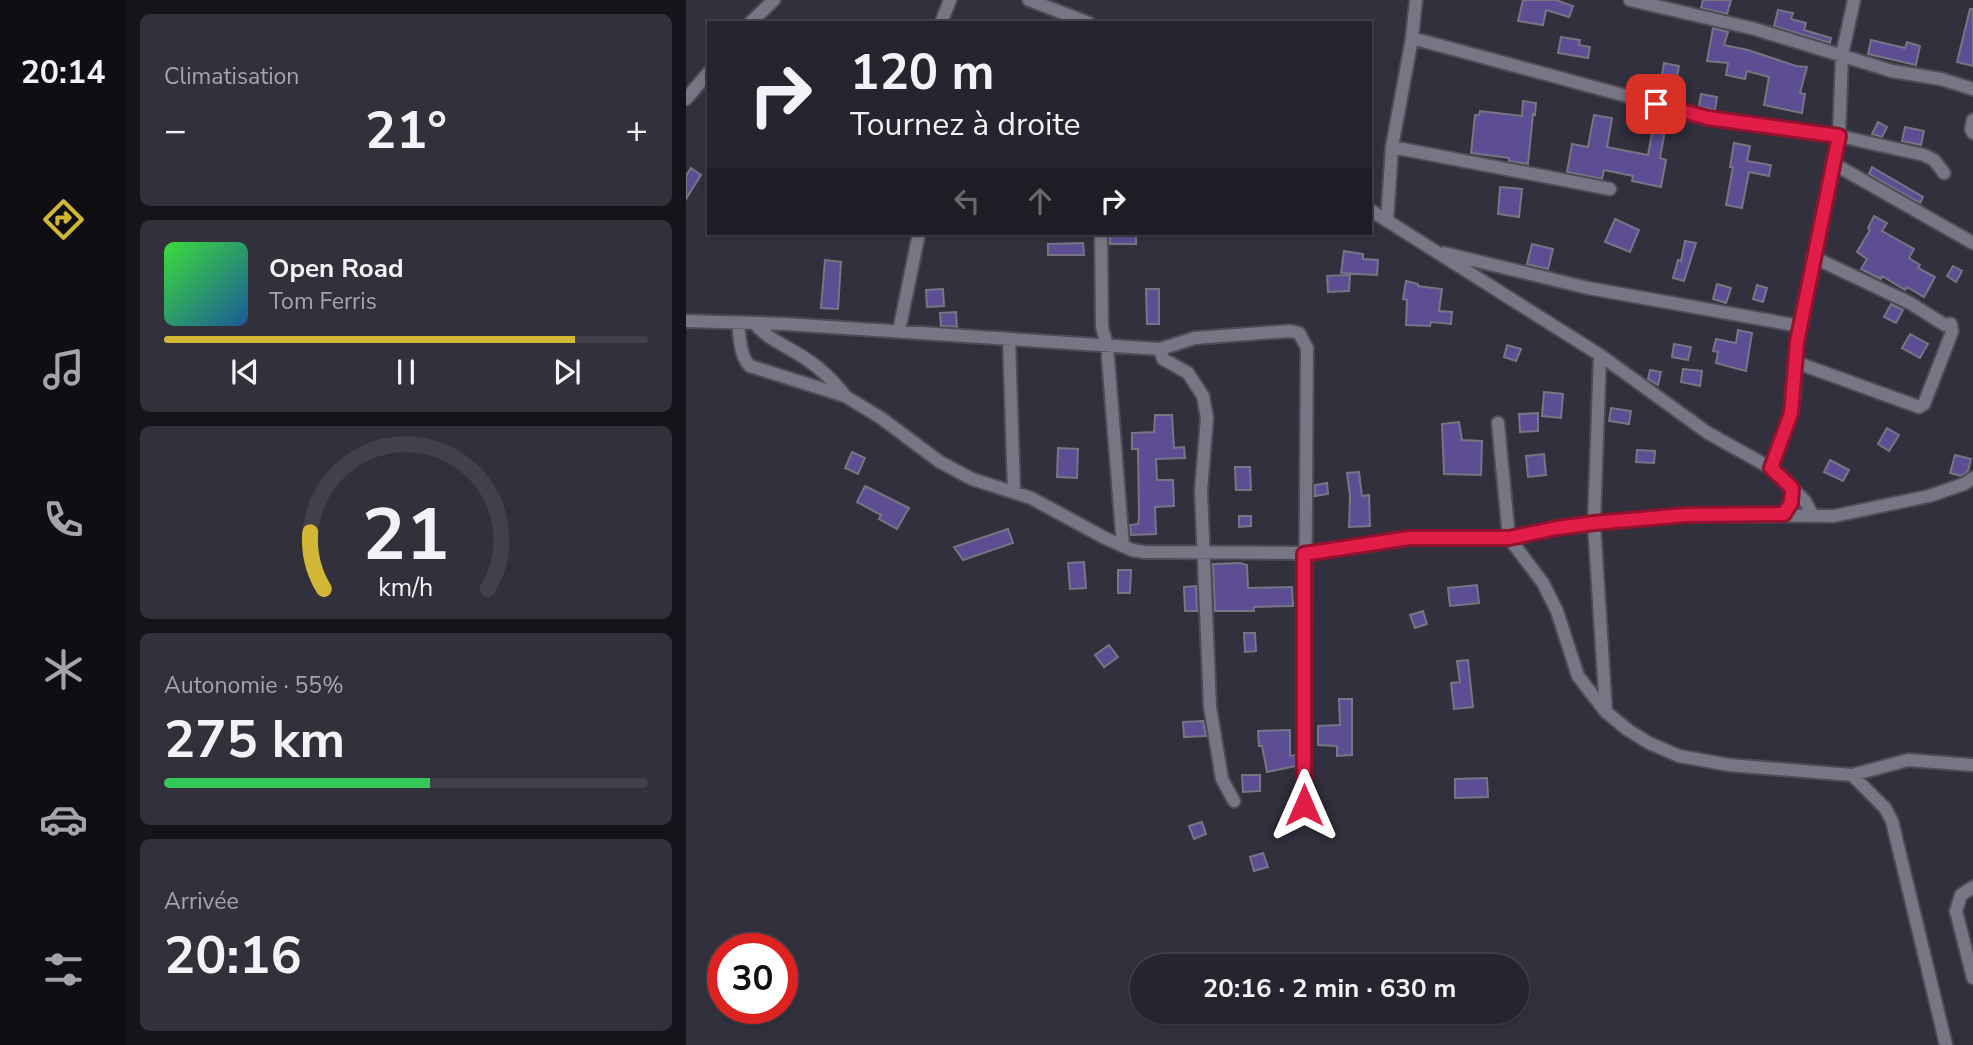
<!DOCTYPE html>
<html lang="fr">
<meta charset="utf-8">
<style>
:root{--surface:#26242e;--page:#32303a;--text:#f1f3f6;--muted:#a4a4aa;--line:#42414a;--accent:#d2b736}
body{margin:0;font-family:"Nunito Sans",sans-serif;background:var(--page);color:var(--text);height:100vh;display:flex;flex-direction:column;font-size:26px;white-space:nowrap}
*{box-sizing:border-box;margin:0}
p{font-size:23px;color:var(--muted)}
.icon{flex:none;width:38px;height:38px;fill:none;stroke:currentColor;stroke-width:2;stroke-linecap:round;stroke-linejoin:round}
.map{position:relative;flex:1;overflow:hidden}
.side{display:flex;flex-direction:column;gap:14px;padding:14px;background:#151419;width:560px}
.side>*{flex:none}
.guide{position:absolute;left:21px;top:21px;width:665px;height:214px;border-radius:0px;box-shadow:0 2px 5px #0004,0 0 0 2px var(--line);background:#26242e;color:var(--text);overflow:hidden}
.speed{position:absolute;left:21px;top:933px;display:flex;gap:14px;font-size:35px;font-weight:700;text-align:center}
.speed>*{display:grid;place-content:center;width:91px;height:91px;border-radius:50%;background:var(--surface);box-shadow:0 2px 5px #0004,0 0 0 2px var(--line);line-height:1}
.speed .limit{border:10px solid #d22;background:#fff;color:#111}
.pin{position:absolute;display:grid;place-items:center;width:60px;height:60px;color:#fff;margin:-30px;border-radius:14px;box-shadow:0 4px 10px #0006}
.me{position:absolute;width:77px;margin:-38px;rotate:0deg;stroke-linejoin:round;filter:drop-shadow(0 0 5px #0008)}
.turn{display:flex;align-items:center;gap:24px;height:147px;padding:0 28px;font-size:32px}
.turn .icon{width:91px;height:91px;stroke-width:2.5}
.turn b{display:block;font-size:49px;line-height:60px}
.lanes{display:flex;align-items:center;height:66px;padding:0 28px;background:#0003;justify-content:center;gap:35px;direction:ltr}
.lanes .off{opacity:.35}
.big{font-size:52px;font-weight:700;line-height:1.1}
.side .tile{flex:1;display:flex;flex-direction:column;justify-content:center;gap:10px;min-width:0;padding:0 24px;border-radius:10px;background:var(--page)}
.side .dial{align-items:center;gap:0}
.dial svg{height:182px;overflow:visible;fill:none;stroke:var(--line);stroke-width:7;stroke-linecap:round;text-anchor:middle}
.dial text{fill:var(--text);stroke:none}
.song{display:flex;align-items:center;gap:21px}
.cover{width:84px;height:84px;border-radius:10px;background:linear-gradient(135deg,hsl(120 70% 55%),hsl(210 70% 35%))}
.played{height:7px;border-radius:4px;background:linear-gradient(90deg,var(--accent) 85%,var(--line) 85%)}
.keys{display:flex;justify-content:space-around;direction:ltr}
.heat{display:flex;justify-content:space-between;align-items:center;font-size:38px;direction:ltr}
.charge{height:10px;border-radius:5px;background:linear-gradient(90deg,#34c759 55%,var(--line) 0)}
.trip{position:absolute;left:444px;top:954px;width:399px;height:70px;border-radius:35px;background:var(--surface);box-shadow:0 2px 5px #0004,0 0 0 2px var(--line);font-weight:700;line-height:70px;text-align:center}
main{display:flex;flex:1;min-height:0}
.dock{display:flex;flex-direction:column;width:126px;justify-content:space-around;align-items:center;background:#0f0e12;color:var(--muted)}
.dock .icon{width:49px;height:49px}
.dock .active{color:var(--accent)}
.dock b{font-size:32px;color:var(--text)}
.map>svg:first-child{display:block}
</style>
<main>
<nav class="dock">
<b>20:14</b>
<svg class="icon active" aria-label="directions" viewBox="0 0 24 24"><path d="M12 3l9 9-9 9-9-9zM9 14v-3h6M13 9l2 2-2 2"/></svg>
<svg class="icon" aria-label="music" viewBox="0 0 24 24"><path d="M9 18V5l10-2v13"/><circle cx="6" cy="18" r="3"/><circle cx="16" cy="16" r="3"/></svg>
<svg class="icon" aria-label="phone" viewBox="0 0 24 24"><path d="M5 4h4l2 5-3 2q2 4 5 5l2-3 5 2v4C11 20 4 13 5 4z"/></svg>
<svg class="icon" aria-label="climate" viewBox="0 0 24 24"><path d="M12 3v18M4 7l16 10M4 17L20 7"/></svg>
<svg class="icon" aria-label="car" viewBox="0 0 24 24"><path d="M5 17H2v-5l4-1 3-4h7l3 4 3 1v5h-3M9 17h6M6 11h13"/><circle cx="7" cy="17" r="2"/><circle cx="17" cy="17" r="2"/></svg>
<svg class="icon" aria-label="filters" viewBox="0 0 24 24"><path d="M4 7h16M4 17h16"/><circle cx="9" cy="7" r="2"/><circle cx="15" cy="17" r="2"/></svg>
</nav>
<section class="side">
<div class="tile"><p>Climatisation</p>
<div class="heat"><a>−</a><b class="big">21°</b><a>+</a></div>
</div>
<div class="tile">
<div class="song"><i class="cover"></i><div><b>Open Road</b><p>Tom Ferris</p></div></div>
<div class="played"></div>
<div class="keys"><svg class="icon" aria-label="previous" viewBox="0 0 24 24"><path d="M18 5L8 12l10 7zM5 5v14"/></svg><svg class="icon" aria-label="pause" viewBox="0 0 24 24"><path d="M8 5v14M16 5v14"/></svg><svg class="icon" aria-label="next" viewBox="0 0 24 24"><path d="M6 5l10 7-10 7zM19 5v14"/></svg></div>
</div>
<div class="tile dial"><svg viewBox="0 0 100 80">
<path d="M14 69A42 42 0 1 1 86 69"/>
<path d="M14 69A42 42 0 0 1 8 44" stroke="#d2b736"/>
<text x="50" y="56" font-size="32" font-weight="700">21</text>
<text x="50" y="72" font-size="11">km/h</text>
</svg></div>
<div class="tile"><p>Autonomie · 55%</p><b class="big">275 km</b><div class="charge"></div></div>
<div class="tile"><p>Arrivée</p><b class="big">20:16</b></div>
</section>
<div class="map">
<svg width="1287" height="1045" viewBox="0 0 1287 1045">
<rect width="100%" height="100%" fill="#32303d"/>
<path fill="#5d4e94" stroke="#777584" stroke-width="2" d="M837,0h33l17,6 -4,11 -23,-7 -3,15 -25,-4z
M1017,0h28l-4,14 -26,-6z
M1284,9h3v57l-16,-4z
M1092,10l15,3 -2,6 15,4 -2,7 27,8 -1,5 -56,-17z
M1027,28l15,4 -4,13 24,5 48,16 11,1 -7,26 5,1 -3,19 -38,-8 5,-28 -22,-6 -2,8 -19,-4 2,-12 -21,-2z
M875,37l19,3 -1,5 11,2 -2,11 -30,-5z
M1185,40l34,8 2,-6 13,4 -4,19 -48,-11z
M978,63l15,3 -5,29 -15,-3z
M1015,94l16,3 -2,13 -16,-3z
M837,101l13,2 -1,12 -2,-1 -5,50 -19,-3v-3l-38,-5 4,-38h4l1,-4 42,5z
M908,115l18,3 -5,29 41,8 5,-27 12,2 -5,28 6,2 -5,27 -29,-6 1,-5 -29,-6 -2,9 -35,-7 5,-28 16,3z
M1192,122l9,5 -5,10 -10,-3z
M1219,127l19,4 -3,14 -19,-4z
M1048,143l16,3 -3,15 24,4 -2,11 -20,-4 -7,36 -16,-3 7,-38h-3z
M1186,167l51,30 -3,6 -51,-29z
M5,168l10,7 -15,24v-23z
M814,187l22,2 -3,28 -21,-3z
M1188,216l13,7 -5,8 32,18 -5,9 11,7 -2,3 17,9 -11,20 -17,-10 -2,3 -23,-14 -1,3 -20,-10 6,-10 -10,-7 13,-22 -2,-2z
M929,219l24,11 -9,22 -25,-10z
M424,234h26v10h-26z
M999,241l11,2 -12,38 -11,-3 5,-18 3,1z
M397,243l1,12h-36v-11z
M846,244l21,5 -5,20 -21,-5z
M658,251l19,3v5l15,1 -1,15 -36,-2z
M139,260l16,2 -3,47 -17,-1z
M1267,266l9,5 -6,11 -9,-6z
M664,275l-1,16 -21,1 -1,-16z
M720,281l12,3v2l24,3 -3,22 13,1 -1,12 -20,-2 -1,4 -24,-1 1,-25 -4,-1z
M1031,284l14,4 -5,15 -13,-4z
M1071,285l10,3 -4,14 -10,-3z
M257,289l1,17 -17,1 -1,-17z
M460,289h13v35h-12z
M1205,304l12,6 -7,13 -12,-6z
M270,312l1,15 -16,-1 -1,-13z
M1052,330l14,3 -6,38 -30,-8 2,-11 -5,-1 3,-12 20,4z
M1224,334l18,10 -8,14 -18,-10z
M988,344l17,3 -3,13 -16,-3z
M821,345l14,4 -5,12 -12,-4z
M997,369l19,2 -2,15 -19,-4z
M964,370l11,2 -3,13 -10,-6z
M858,392l19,2 -2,24 -19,-2z
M925,408l20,3 -2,13 -20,-3z
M852,413v18l-18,1 -1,-18z
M469,415h17l2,33 10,-1 1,11 -29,1 1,21h16l1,26 -19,1 1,27 -25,1 -1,-10 8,-1 1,-7 -1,-68h-6v-16l22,-1z
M773,422l3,18 20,1 -1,34 -37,-1 -2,-50z
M1201,428l12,7 -10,16 -11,-7z
M372,448l20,1 -1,29 -20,-1z
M951,450l18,1 -1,12 -18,-1z
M166,452l13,6 -7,16 -13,-6z
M858,454l2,21 -18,2 -2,-21z
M1269,455l16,4 -3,12 -7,5 -11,-3z
M1144,460l19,10 -6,11 -19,-9z
M549,467h15l1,23h-15z
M673,472l3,24 7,-1 1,31 -21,1 1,-31 -3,-23z
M641,483l1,11 -13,2v-11z
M179,486l44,22 -12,21 -18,-10 2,-4 -24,-13z
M553,516h12v10l-12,1z
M322,529l5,14 -50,17 -9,-13z
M398,562l2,26 -16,1 -2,-26z
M554,563l7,2 1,23 44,-1 1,19 -39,1v4h-39l-2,-47z
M432,570h13l-1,23h-12z
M791,585l2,18 -29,3 -2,-18z
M510,586l1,25h-12l-1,-24z
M737,611l4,13 -12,4 -5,-13z
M558,633h11l1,18 -11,1z
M423,645l9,12 -14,10 -9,-12z
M782,660l5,47 -19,2 -3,-26 9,-1 -3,-21z
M653,699h13v56l-15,1v-10l-19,-1v-19l22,-1z
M517,721l3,15 -22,1 -1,-15z
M604,730v26l6,-1v11l-29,6 -5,-26h-3l-1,-15z
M556,775h18v16l-17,1z
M801,778l1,19 -33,1v-19z
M516,822l4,12 -12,5 -5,-13z
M577,853l5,14 -14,4 -4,-14z"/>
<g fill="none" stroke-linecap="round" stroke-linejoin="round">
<g stroke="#4d4b55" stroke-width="16">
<path id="street" d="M343,0l60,23
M944,0l125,29 137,42 49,8 32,10
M64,23l24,-23
M255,23l9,-23
M726,38l296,80 131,18 85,19 10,5 10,13
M0,99l23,-27
M1287,120l-2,9 2,4
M706,147l218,42
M1148,164l139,79
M684,210l230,145 108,78 63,35 34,33 8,15
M701,221l5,-74 20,-109 4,-38
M415,233l1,94 5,18 16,201
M758,253l144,35 212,38
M0,321l99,3 375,25 35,-11 95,-7 9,2 8,15 -3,457
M52,324c2,14 2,33 12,42l95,30 36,22 59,44 32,17 59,19 74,40 27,12 12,2 160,1 105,-15h100l48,-10 129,-13 148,1 95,-20 35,-12 9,-6
M69,324c11,13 25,19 40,28 19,11 37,26 50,44
M213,331l20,-98
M323,339l5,152
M474,349l3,10 25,14 15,23 4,22 -6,72 9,217 12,72 12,22
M914,355l-6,168 12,189
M1109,362l124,45 5,-3 28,-72 -1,-8 -6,1 -35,-22 -97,-46
M812,423l11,115 34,45 14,28 21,65 28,36 22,18 21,13 30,13 50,9 123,10 56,-15 65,5
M1085,468l20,-55 3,-16 3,-55 42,-206 3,-81 12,-55
M1166,775l33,33 7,13 54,224
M1287,887l-12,8 -5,16 17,67"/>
</g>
<use href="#street" stroke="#777684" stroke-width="12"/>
</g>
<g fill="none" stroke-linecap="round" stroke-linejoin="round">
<g stroke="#92132f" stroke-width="18">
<path id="route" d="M618,805v-251l105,-16h100l48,-10 37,-5 92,-8 98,-1 7,-11 1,-15 -21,-20 20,-55 6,-71 42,-206 -131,-18 -52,-14"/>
</g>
<use href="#route" stroke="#e11d48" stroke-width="12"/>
</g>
</svg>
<div class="speed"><div class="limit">30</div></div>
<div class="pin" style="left:970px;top:104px;background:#d93025"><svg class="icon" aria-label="arrive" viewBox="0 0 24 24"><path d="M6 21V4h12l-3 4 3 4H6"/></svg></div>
<svg class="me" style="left:618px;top:805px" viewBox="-20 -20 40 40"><path d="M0-17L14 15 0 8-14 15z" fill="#e11d48" stroke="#fff" stroke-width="4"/></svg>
<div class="trip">20:16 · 2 min · 630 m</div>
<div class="guide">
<div class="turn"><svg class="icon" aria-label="right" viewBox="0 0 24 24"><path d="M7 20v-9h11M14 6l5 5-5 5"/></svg><div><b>120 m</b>Tournez à droite</div></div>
<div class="lanes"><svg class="icon off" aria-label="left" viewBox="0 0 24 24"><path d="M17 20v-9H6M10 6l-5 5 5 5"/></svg><svg class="icon off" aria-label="ahead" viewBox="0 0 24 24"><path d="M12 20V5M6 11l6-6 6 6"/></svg><svg class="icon" aria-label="right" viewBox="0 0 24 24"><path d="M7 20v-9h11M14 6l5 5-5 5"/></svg></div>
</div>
</div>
</main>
